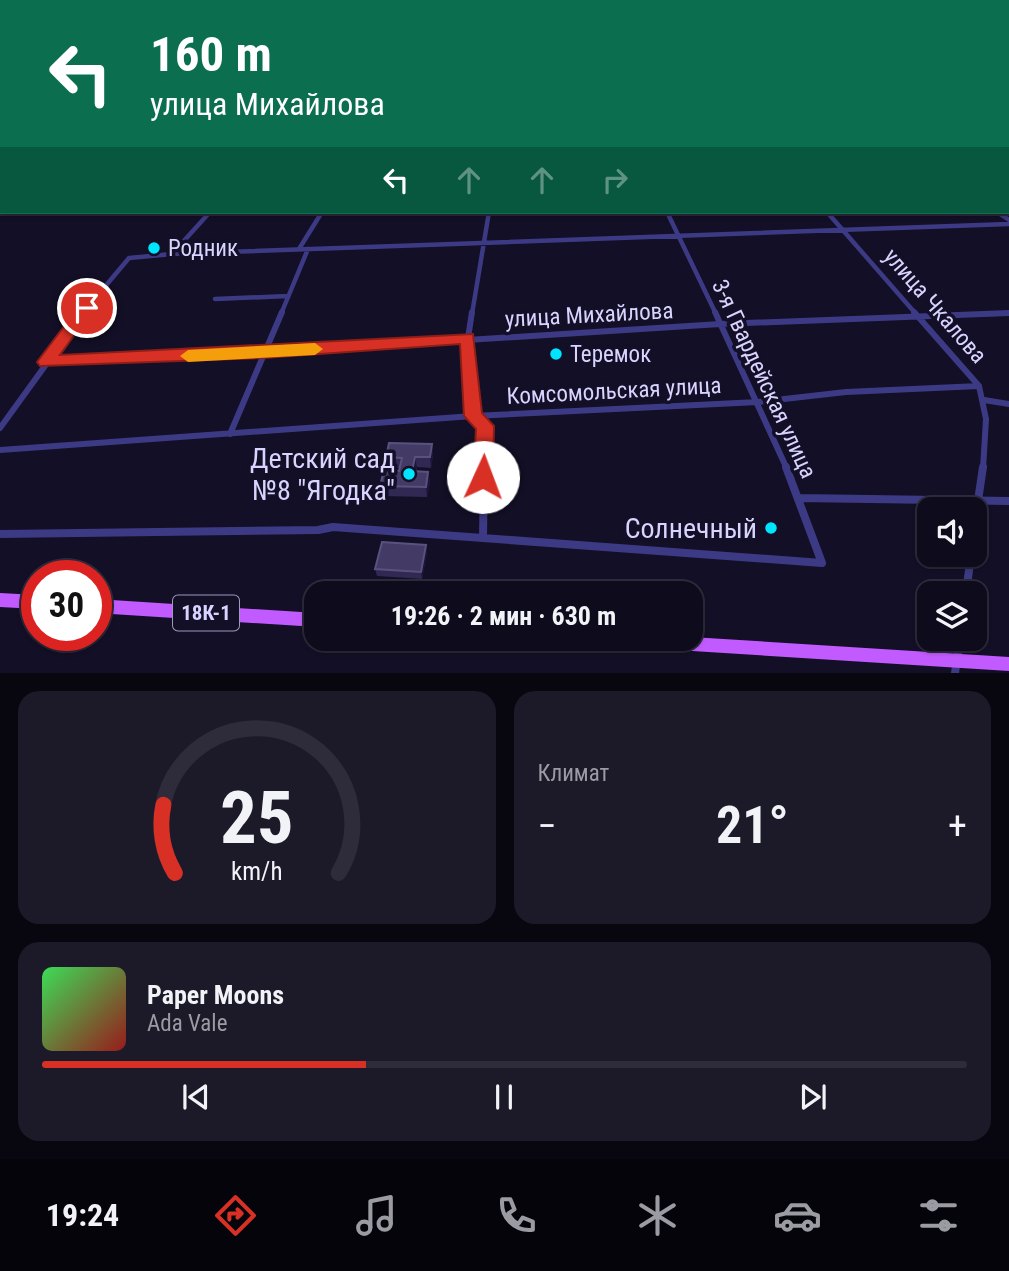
<!DOCTYPE html>
<html lang="ru">
<meta charset="utf-8">
<style>
:root{--surface:#0e0b1c;--page:#1c1929;--text:#f1f3f6;--muted:#9b9ba3;--line:#2e2b3b;--accent:#d93025}
body{margin:0;font-family:"Roboto Condensed",sans-serif;background:var(--page);color:var(--text);height:100vh;display:flex;flex-direction:column;font-size:26px;white-space:nowrap}
*{box-sizing:border-box;margin:0}
p{font-size:23px;color:var(--muted)}
.icon{flex:none;width:38px;height:38px;fill:none;stroke:currentColor;stroke-width:2;stroke-linecap:round;stroke-linejoin:round}
.map{position:relative;height:673px;overflow:hidden}
.side{display:flex;flex-direction:column;gap:18px;padding:18px;background:#08060f;flex:1}
.side>*{flex:none}
.guide{position:absolute;left:0px;top:0px;width:1010px;height:214px;box-shadow:0 2px 5px #0004,0 0 0 2px var(--line);background:#0b6e4f;color:#fff;overflow:hidden}
.buttons{position:absolute;left:917px;top:497px;display:grid;gap:14px}
.buttons a{display:grid;place-items:center;width:70px;height:70px;border-radius:14px;background:var(--surface);box-shadow:0 2px 5px #0004,0 0 0 2px var(--line);font-size:35px}
.speed{position:absolute;left:21px;top:560px;display:flex;gap:14px;font-size:35px;font-weight:700;text-align:center}
.speed>*{display:grid;place-content:center;width:91px;height:91px;border-radius:50%;background:var(--surface);box-shadow:0 2px 5px #0004,0 0 0 2px var(--line);line-height:1}
.speed .limit{border:10px solid #d22;background:#fff;color:#111}
.pin{position:absolute;display:grid;place-items:center;width:60px;height:60px;color:#fff;margin:-30px;border:4px solid #fff;border-radius:50%;box-shadow:0 2px 7px #0007}
.me{position:absolute;width:77px;margin:-38px;rotate:2deg;stroke-linejoin:round;filter:drop-shadow(0 0 5px #0008)}
.turn{display:flex;align-items:center;gap:24px;height:147px;padding:0 35px;font-size:32px}
.turn .icon{width:91px;height:91px;stroke-width:2.5}
.turn b{display:block;font-size:49px;line-height:60px}
.lanes{display:flex;align-items:center;height:66px;padding:0 35px;background:#0003;justify-content:center;gap:35px;direction:ltr}
.lanes .off{opacity:.35}
.big{font-size:52px;font-weight:700;line-height:1.1}
.side .widget{flex:1;display:flex;flex-direction:column;justify-content:center;gap:10px;min-width:0;padding:0 24px;border-radius:21px;background:var(--page)}
.side .dial{align-items:center;gap:0}
.dial svg{height:182px;overflow:visible;fill:none;stroke:var(--line);stroke-width:7;stroke-linecap:round;text-anchor:middle}
.dial text{fill:var(--text);stroke:none}
.song{display:flex;align-items:center;gap:21px}
.cover{width:84px;height:84px;border-radius:10px;background:linear-gradient(135deg,hsl(130 70% 55%),hsl(0 70% 35%))}
.played{height:7px;border-radius:4px;background:linear-gradient(90deg,var(--accent) 35%,var(--line) 35%)}
.keys{display:flex;justify-content:space-around;direction:ltr}
.heat{display:flex;justify-content:space-between;align-items:center;font-size:38px;direction:ltr}
.side .tiles{flex:1;display:grid;gap:18px;grid-template-columns:1fr 1fr}
.widget:last-child{grid-column:span 2}
.trip{position:absolute;left:304px;top:581px;width:399px;height:70px;border-radius:21px;background:var(--surface);box-shadow:0 2px 5px #0004,0 0 0 2px var(--line);font-weight:700;line-height:70px;text-align:center}
.tabs{display:flex;height:112px;justify-content:space-around;align-items:center;background:#06040b;color:var(--muted)}
.tabs .icon{width:49px;height:49px}
.tabs .active{color:var(--accent)}
.tabs b{font-size:32px;color:var(--text)}
.map>svg:first-child{display:block}
</style>
<div class="map">
<svg width="1009" height="673" viewBox="0 0 1009 673">
<rect width="100%" height="100%" fill="#130f26"/>
<g fill="none" stroke-linecap="round" stroke-linejoin="round">
<path stroke="#3d3a85" stroke-width="4.5" d="M667,212l49,102
M827,212l89,102
M997,212l12,8
M299,249l23,-37
M172,254l837,-30
M215,299l73,-3
M82,314l47,-56 43,-4 38,-42
M281,314l27,-65
M472,314l17,-102
M993,314l16,-1"/>
<path stroke="#3d3a85" stroke-width="6" d="M472,312l-4,26 5,78 12,10 -1,43
M715,312l72,157
M914,312l65,74 7,33 -3,50
M46,362l217,-9 457,-29 289,-11
M984,400l25,4
M0,428l84,-116
M230,434l52,-122
M0,450l473,-34 285,-14 88,-10 133,-6"/>
<path stroke="#3d3a85" stroke-width="8" d="M799,498l210,3
M975,521l8,-54
M0,534l318,-4 15,-3 489,36 -36,-96
M483,538l1,-71
M966,593l5,-38
M955,673l5,-34"/>
<path fill="#c25bff" fill-rule="evenodd" d="M0,593l37,2v14l-37,-2z
M96,599l221,14v14l-221,-14z
M691,637l318,20v14l-396,-25 -5,-2 -2,-5h85z"/>
</g>
<path fill="#312854" d="M432,444l1,11 -2,13 -14,-1 -1,5h12l2,10 -3,15 -44,-1 -3,-10 19,-15 1,-3h-11l-3,-11z
M426,545l1,7 -5,27 -45,-3 -2,-7z"/>
<path fill="#1d163a" d="M432,444l1,11 -2,13 -1,-11z
M415,457l2,10 -3,15 -2,-11z
M428,472l2,10 -3,15 -1,-10z
M426,545l1,7 -5,27 -1,-7z"/>
<path fill="#433a66" stroke="#5a527e" stroke-width="2" d="M389,443l43,1 -2,13h-15l-3,14 16,1 -2,15 -46,-1 4,-16 15,1 3,-13 -16,-1z
M382,542l44,3 -5,27 -46,-3z"/>
<linearGradient id="sky" x2="0" y2="1"><stop stop-color="#0a0815"/><stop offset="0.53" stop-color="#333752"/><stop offset="1" stop-color="#333752" stop-opacity="0"/></linearGradient>
<rect width="1009" height="200" fill="url(#sky)"/>
<path fill="#d93025" stroke="#8d1f18" stroke-width="2" d="M87,303l7,5 -34,47 413,-21 9,79 12,13 -1,51 -3,6 -7,3 -7,-3 -3,-6 3,-48 -12,-13 -4,-72 -197,14 -223,8 -3,-4 3,-4 41,-54z"/>
<path fill="#f59e0b" d="M315,343l8,6 -8,6 -127,7 -8,-6 8,-6z"/>
<g fill="#00e5ff" stroke="#130f26" stroke-width="2.5">
<circle cx="154" cy="248" r="7"/>
<circle cx="556" cy="354" r="7"/>
<circle cx="409" cy="474" r="7"/>
<circle cx="771" cy="528" r="7"/>
</g>
<g text-anchor="middle" dominant-baseline="central" stroke-width="7" stroke-linejoin="round" paint-order="stroke">
<rect fill="#130f26" stroke="#9e99be" stroke-width="2" x="173" y="595.5" width="66" height="35" rx="5"/>
<g font-size="21" font-weight="bold" fill="#d9d4ff">
<text x="206" y="613">18К-1</text>
</g>
<g font-size="23" fill="#d9d4ff" stroke="#130f26" text-anchor="start">
<text x="168" y="248">Родник</text>
<text x="570" y="354">Теремок</text>
</g>
<g font-size="23" fill="#d9d4ff" stroke="#130f26">
<text transform="translate(935 306) rotate(49)">улица Чкалова</text>
<text transform="translate(589 315) rotate(-3)">улица Михайлова</text>
<text transform="translate(764 379) rotate(65)">3-я Гвардейская улица</text>
<text transform="translate(614 391) rotate(-3)">Комсомольская улица</text>
</g>
<g font-size="28" fill="#d9d4ff" stroke="#130f26" text-anchor="end">
<text x="395" y="458">Детский сад<tspan x="395" dy="32">№8 "Ягодка"</tspan></text>
<text x="757" y="528">Солнечный</text>
</g>
</g>
</svg>
<div class="buttons">
<a><svg class="icon" aria-label="sound" viewBox="0 0 24 24"><path d="M4 9h4l5-4v14l-5-4H4zM17 9q2 3 0 6"/></svg></a>
<a><svg class="icon" aria-label="layers" viewBox="0 0 24 24"><path d="M12 4l9 5-9 5-9-5zM3 14l9 5 9-5"/></svg></a>
</div>
<div class="speed"><div class="limit">30</div></div>
<div class="pin" style="left:87px;top:308px;background:#d93025"><svg class="icon" aria-label="arrive" viewBox="0 0 24 24"><path d="M6 21V4h12l-3 4 3 4H6"/></svg></div>
<svg class="me" style="left:483px;top:477px" viewBox="-20 -20 40 40"><circle r="19" fill="#fff"/><path d="M0-13L10 11 0 6-10 11z" fill="#d93025"/></svg>
<div class="trip">19:26 · 2 мин · 630 m</div>
<div class="guide">
<div class="turn"><svg class="icon" aria-label="left" viewBox="0 0 24 24"><path d="M17 20v-9H6M10 6l-5 5 5 5"/></svg><div><b>160 m</b>улица Михайлова</div></div>
<div class="lanes"><svg class="icon" aria-label="left" viewBox="0 0 24 24"><path d="M17 20v-9H6M10 6l-5 5 5 5"/></svg><svg class="icon off" aria-label="ahead" viewBox="0 0 24 24"><path d="M12 20V5M6 11l6-6 6 6"/></svg><svg class="icon off" aria-label="ahead" viewBox="0 0 24 24"><path d="M12 20V5M6 11l6-6 6 6"/></svg><svg class="icon off" aria-label="right" viewBox="0 0 24 24"><path d="M7 20v-9h11M14 6l5 5-5 5"/></svg></div>
</div>
</div>
<section class="side">
<div class="tiles">
<div class="widget dial"><svg viewBox="0 0 100 80">
<path d="M14 69A42 42 0 1 1 86 69"/>
<path d="M14 69A42 42 0 0 1 9 39" stroke="#d93025"/>
<text x="50" y="56" font-size="32" font-weight="700">25</text>
<text x="50" y="72" font-size="11">km/h</text>
</svg></div>
<div class="widget"><p>Климат</p>
<div class="heat"><a>−</a><b class="big">21°</b><a>+</a></div>
</div>
<div class="widget">
<div class="song"><i class="cover"></i><div><b>Paper Moons</b><p>Ada Vale</p></div></div>
<div class="played"></div>
<div class="keys"><svg class="icon" aria-label="previous" viewBox="0 0 24 24"><path d="M18 5L8 12l10 7zM5 5v14"/></svg><svg class="icon" aria-label="pause" viewBox="0 0 24 24"><path d="M8 5v14M16 5v14"/></svg><svg class="icon" aria-label="next" viewBox="0 0 24 24"><path d="M6 5l10 7-10 7zM19 5v14"/></svg></div>
</div>
</div>
</section>
<nav class="tabs">
<b>19:24</b>
<svg class="icon active" aria-label="directions" viewBox="0 0 24 24"><path d="M12 3l9 9-9 9-9-9zM9 14v-3h6M13 9l2 2-2 2"/></svg>
<svg class="icon" aria-label="music" viewBox="0 0 24 24"><path d="M9 18V5l10-2v13"/><circle cx="6" cy="18" r="3"/><circle cx="16" cy="16" r="3"/></svg>
<svg class="icon" aria-label="phone" viewBox="0 0 24 24"><path d="M5 4h4l2 5-3 2q2 4 5 5l2-3 5 2v4C11 20 4 13 5 4z"/></svg>
<svg class="icon" aria-label="climate" viewBox="0 0 24 24"><path d="M12 3v18M4 7l16 10M4 17L20 7"/></svg>
<svg class="icon" aria-label="car" viewBox="0 0 24 24"><path d="M5 17H2v-5l4-1 3-4h7l3 4 3 1v5h-3M9 17h6M6 11h13"/><circle cx="7" cy="17" r="2"/><circle cx="17" cy="17" r="2"/></svg>
<svg class="icon" aria-label="filters" viewBox="0 0 24 24"><path d="M4 7h16M4 17h16"/><circle cx="9" cy="7" r="2"/><circle cx="15" cy="17" r="2"/></svg>
</nav>
